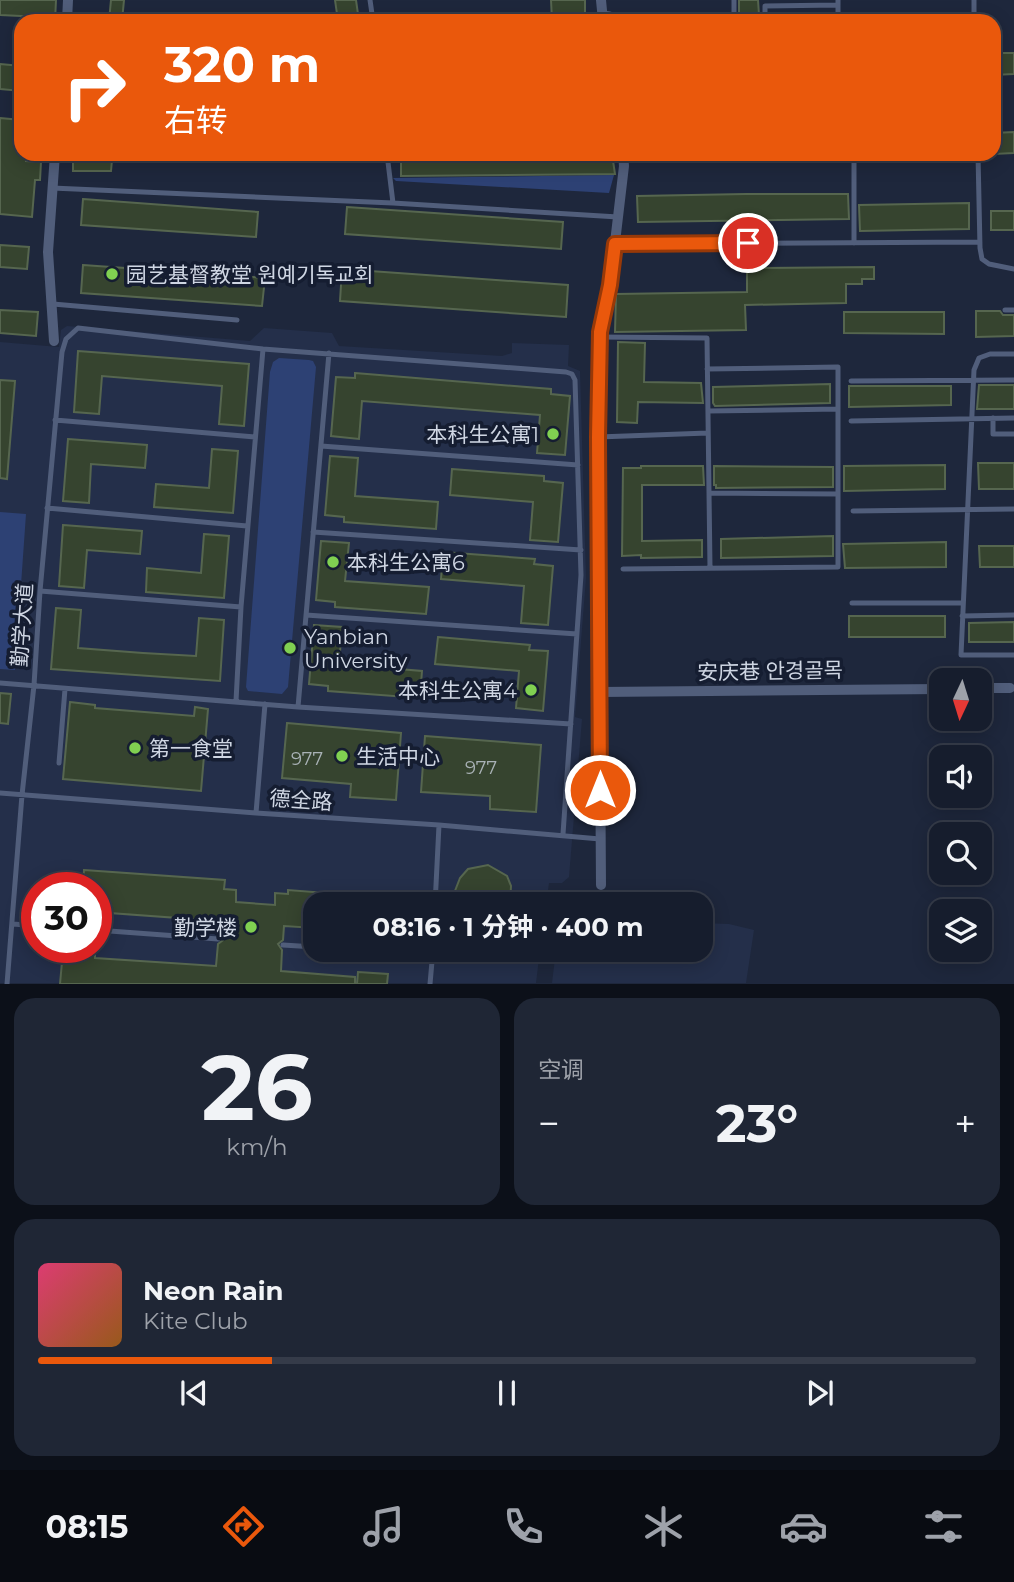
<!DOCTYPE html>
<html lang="zh">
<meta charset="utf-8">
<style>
:root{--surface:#161d2d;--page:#1f2635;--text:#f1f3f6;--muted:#9ea2aa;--line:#353b49;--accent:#ea580c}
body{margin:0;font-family:Montserrat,"Noto Sans SC","Noto Sans KR",sans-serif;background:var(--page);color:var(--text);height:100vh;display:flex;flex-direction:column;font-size:26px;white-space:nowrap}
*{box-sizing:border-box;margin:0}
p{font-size:23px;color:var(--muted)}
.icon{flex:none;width:38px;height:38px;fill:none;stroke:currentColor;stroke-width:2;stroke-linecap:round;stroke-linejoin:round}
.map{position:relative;height:984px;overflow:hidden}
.drawer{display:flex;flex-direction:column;gap:14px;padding:14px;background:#0c1019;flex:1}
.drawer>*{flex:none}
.banner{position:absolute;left:14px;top:14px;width:987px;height:147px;border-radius:21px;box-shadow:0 4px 18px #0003,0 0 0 2px var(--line);background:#ea580c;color:#fff;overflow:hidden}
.needle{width:46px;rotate:184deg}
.tools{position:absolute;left:929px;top:668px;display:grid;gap:14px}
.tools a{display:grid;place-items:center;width:63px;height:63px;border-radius:14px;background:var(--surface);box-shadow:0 4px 18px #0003,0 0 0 2px var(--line);font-size:35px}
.speed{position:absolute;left:21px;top:872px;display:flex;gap:14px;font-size:35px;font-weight:700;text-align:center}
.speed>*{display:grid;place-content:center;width:91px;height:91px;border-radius:50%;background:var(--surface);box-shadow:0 4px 18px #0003,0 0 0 2px var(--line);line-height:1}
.speed .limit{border:10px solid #d22;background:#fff;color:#111}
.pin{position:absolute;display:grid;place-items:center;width:60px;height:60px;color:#fff;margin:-30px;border:4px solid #fff;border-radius:50%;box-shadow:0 2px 7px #0007}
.me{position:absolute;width:77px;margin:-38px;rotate:0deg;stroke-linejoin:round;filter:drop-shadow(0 0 5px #0008)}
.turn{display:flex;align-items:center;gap:24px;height:147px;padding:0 35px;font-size:32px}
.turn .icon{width:91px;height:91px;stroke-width:2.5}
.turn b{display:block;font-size:49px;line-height:60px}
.big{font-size:52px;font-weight:700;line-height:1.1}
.drawer .card{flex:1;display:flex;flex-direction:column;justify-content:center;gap:10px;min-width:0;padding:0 24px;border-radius:21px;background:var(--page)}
.drawer .dial{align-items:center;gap:0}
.dial b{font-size:91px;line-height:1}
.song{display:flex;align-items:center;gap:21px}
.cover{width:84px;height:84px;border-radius:10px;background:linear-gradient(135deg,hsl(340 70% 55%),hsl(30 70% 35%))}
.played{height:7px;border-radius:4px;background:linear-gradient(90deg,var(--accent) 25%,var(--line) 25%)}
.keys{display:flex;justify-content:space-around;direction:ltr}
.heat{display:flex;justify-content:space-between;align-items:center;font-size:38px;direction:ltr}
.drawer .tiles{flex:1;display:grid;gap:14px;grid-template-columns:1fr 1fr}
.card:last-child{grid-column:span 2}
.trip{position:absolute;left:303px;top:892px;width:410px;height:70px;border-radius:21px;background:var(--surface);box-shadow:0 4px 18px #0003,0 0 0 2px var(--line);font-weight:700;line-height:70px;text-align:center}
.menu{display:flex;height:112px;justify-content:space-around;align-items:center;background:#090c12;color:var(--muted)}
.menu .icon{width:49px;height:49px}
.menu .selected{color:var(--accent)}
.menu b{font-size:32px;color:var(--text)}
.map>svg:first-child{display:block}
</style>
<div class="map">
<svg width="1014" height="984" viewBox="0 0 1014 984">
<rect width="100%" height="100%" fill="#1e273c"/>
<path fill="#242f4a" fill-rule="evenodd" d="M67,326l183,15 14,-13 68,5 7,13 163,10 10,-3v-10l57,2 -1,21 12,5 6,207 -11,139 7,2 -13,158 -7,6h-13l-3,22h-231v45h225l-4,33h-536v-641l59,5 2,-17zM37,887h59v60h-59z
M580,895l37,8v2h-52z
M700,923l29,1 25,6 -8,53h-194l4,-33h144z"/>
<path fill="#2d4174" d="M614,175l-5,18 -213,-12 -3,-3z
M279,358l30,2 4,1 3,6 -28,320 -6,7 -34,-3 -2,-4 24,-315 3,-10z
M0,512l26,2 -11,156 -15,-1z"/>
<path fill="#36442f" stroke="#56664f" stroke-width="2" d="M0,0h56l-1,21h-15l1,-4 -41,-2z
M111,0h13l-2,21h-13z
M335,0h21l3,21h-21z
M551,0h34v21h-33z
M739,0h19l1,15 -20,1z
M994,53h20v21l-20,1z
M0,64l21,2v25l-21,-2z
M0,118l21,2v34h5v7l15,1 -1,18h-5l-3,37 -32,-3z
M1014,132v21l-20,1v-21z
M401,154h211l3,20 -214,2z
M73,159l39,1 -1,11h-38z
M746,194h102l1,25 -211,3 -1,-26z
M83,199l175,13 -2,25 -175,-12z
M969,203v26l-109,2 -1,-26z
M347,207l216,15 -2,27 -216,-15z
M991,211h23v19h-23z
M0,245l29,2 -2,22 -27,-2z
M83,265l182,13 -3,28 -181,-13z
M874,267v12h-12v5h-16v19l-101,2 1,25 -131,2 1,-38 131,-2v-24z
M342,269l226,16 -2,32 -226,-16z
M0,310l38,2 -2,24 -36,-3z
M976,311h24l3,4h11v21l-38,1z
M844,312h100v22l-100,-1z
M618,342l27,1 -1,39 57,1 2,20 -65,-1 -1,21 -20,-1z
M78,351l171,13 -5,62 -25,-2 3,-38 -120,-10 -3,38 -25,-2z
M355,373l196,16v5l19,2 -5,59 -28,-2 3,-38 -178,-14 -3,38 -28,-3 5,-59 19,1z
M0,380l15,1 -8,98 -7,-1z
M830,384v19l-115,3 -2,-3v-16z
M979,385h35v24h-37z
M849,386h102v19l-102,2z
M68,439l79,6 -2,23 -54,-4 -2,39 -26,-2z
M212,449l26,2 -5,62 -79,-6 2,-23 53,4z
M330,456l28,2 -3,38 83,6 -2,27 -92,-7v-5l-19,-2z
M978,463h36v26h-35z
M945,465v24l-101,2v-25z
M641,466h62l1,19h-62v56l60,-1v17l-61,1v-3l-19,1 1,-88h18z
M714,466l119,1v20l-117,1v-3h-2z
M452,469l92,7v5l19,2 -5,59 -28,-2 3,-38 -83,-7z
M63,525l79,6 -2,23 -53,-4 -3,38 -25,-2z
M204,534l25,2 -5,62 -78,-6 1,-24 54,5z
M833,536v20l-112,2v-19z
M321,541l28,2 -4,38 84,6 -3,27 -91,-7v-5l-19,-2z
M946,542v25l-101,1 -2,-24z
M979,546h35v21h-34z
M443,552l92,7 -1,5 19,2 -5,59 -27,-2 3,-37 -83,-7z
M56,608l25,2 -3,38 65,5 53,3 3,-38 25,2 -4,61 -169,-12z
M849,616h96v21h-96z
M1014,622v20h-45v-19z
M314,625l28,2 -3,37 83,7 -2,27 -92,-7v-5l-19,-2z
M438,637l92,8 -1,5 19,1 -5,60 -27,-3 3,-37 -84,-7z
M0,693l11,1 -3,30 -8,-1z
M70,702l25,3v3l99,8 1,-9 13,2 -7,82 -138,-12z
M287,723l114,10 -5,67 -46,-3 1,-13 -69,-6z
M425,736l116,9 -5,67 -46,-3v-13l-69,-4z
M488,865l19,11 4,10 -1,19h-55l-2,-9 7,-18 8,-9z
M84,870l141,10 -1,9 12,1v12l39,3v-12l13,1v-4l103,8 -1,7h-75v23l-31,-2 -1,14 -5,4 4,6 -1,21 74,6v7h-295l3,-33 32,2v5l121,8 2,-22 5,-4 -1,-4 -4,-2 1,-13 -123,-9v-25h-13z
M358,972l30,2 -1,10h-30z"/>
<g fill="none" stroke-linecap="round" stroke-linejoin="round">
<path stroke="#515e7b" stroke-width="5" d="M370,0l3,21
M734,0v21
M838,0v21
M974,0v21
M603,13l7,1 8,7
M765,21v-15l73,-1
M387,154l6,49
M978,154l2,94 2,11 7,5 25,5
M52,188l341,15 225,14
M854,243v-89
M615,244l365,-2
M53,304l184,16
M1005,310h9
M600,337l107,1 3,230
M1014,354h-24l-11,4 -5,12 -13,285h53
M851,381l163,-1
M708,411l130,-2
M993,418v16h21
M55,420l200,17
M851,421l163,-3
M598,437l110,-4
M321,446l257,19
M709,493l129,1
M47,508l200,18
M853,511l161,-2
M313,532l268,18
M623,569l215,-2v-200l-131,2
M40,591l201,16
M852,603h111
M306,615l271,19
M962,616l52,-1
M0,683l298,24 273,17
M236,701l5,-94 22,-258
M298,707l31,-354
M59,763l6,-74
M0,793l256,20 183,12 161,14
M256,813l9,-109
M435,905l4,-80
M13,924l24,2
M96,930l122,9
M283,945l32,2
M366,950l66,5
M7,984l15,-189 12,-110 6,-94 22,-239 4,-13 12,-11 185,21 303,23 6,2 3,6 6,195 -18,259
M430,984l3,-34"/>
<path stroke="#515e7b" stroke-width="10" d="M601,0l2,21
M67,21l1,-21
M54,341l-6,-89 7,-98
M980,688h30
M600,692l342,-3
M601,885l-3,-448 2,-105 10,-47 14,-119 -1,-12"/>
</g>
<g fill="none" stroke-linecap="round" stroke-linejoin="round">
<g stroke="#983908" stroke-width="18">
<path id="route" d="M600,790l-2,-353 2,-105 10,-47 5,-41 133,-1"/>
</g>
<use href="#route" stroke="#ea580c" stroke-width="12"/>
</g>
<g fill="#80d051" stroke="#151d31" stroke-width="2.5">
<circle cx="112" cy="274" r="7"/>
<circle cx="553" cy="434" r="7"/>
<circle cx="333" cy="562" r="7"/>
<circle cx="290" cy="648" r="7"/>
<circle cx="531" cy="690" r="7"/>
<circle cx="135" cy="748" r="7"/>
<circle cx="342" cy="756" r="7"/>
<circle cx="251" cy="927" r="7"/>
</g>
<g text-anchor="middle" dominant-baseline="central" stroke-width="7" stroke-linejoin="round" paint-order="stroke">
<g font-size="18" fill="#a9b2b6">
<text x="307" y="759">977</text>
<text x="481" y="768">977</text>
</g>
<g font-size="21" fill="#cfd6e3" stroke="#151d31" text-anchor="start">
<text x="126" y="274">园艺基督教堂 원예기독교회</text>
<text x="539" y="434" text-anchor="end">本科生公寓1</text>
<text x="347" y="562">本科生公寓6</text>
<text x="304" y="636">Yanbian<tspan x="304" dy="24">University</tspan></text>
<text x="517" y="690" text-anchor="end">本科生公寓4</text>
<text x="149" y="748">第一食堂</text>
<text x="356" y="756">生活中心</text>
<text x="237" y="927" text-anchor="end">勤学楼</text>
</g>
<g font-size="21" fill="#cfd6e3" stroke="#151d31">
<text transform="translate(22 625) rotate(-86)">勤学大道</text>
<text transform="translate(770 671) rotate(-1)">安庆巷 안경골목</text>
<text transform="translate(301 800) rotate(4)">德全路</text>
</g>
</g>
</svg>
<div class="tools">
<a><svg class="needle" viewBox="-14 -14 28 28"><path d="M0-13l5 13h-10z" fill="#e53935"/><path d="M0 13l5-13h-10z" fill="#9ea2aa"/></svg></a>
<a><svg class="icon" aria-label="sound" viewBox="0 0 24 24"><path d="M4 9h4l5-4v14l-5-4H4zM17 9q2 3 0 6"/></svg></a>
<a><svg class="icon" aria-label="search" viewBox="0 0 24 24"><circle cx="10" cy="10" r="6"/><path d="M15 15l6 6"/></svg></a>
<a><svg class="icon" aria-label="layers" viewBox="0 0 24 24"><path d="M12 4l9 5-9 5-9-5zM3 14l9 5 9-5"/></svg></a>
</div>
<div class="speed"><div class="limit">30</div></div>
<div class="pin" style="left:748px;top:243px;background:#d93025"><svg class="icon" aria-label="arrive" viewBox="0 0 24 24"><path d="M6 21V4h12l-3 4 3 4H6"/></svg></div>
<svg class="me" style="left:600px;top:790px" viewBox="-20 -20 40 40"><circle r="17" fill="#ea580c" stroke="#fff" stroke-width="3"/><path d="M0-11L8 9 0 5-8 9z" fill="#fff"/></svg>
<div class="trip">08:16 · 1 分钟 · 400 m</div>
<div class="banner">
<div class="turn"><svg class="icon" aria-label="right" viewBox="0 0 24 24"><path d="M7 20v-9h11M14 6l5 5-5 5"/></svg><div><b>320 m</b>右转</div></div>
</div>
</div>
<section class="drawer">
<div class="tiles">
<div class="card dial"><b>26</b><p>km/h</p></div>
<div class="card"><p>空调</p>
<div class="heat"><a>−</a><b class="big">23°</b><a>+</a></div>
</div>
<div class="card">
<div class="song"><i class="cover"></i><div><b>Neon Rain</b><p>Kite Club</p></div></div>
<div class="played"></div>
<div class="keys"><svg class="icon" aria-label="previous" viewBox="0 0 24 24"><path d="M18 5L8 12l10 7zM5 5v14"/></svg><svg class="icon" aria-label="pause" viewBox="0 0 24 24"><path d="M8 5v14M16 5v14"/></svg><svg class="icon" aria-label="next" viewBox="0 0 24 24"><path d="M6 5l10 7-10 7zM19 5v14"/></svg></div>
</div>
</div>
</section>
<nav class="menu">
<b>08:15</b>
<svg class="icon selected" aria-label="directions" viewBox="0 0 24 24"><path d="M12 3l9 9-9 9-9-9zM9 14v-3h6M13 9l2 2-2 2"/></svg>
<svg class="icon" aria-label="music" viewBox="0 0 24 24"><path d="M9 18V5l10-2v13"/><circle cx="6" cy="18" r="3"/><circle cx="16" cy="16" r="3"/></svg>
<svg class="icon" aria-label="phone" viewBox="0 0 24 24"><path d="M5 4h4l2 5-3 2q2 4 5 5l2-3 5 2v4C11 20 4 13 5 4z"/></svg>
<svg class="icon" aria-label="climate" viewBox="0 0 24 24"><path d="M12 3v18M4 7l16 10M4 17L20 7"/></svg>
<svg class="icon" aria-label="car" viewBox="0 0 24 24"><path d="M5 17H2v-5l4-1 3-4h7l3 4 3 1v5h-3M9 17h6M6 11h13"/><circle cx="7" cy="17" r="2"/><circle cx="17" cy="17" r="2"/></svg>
<svg class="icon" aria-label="filters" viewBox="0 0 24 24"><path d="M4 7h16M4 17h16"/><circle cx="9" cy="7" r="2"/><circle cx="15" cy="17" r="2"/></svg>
</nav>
